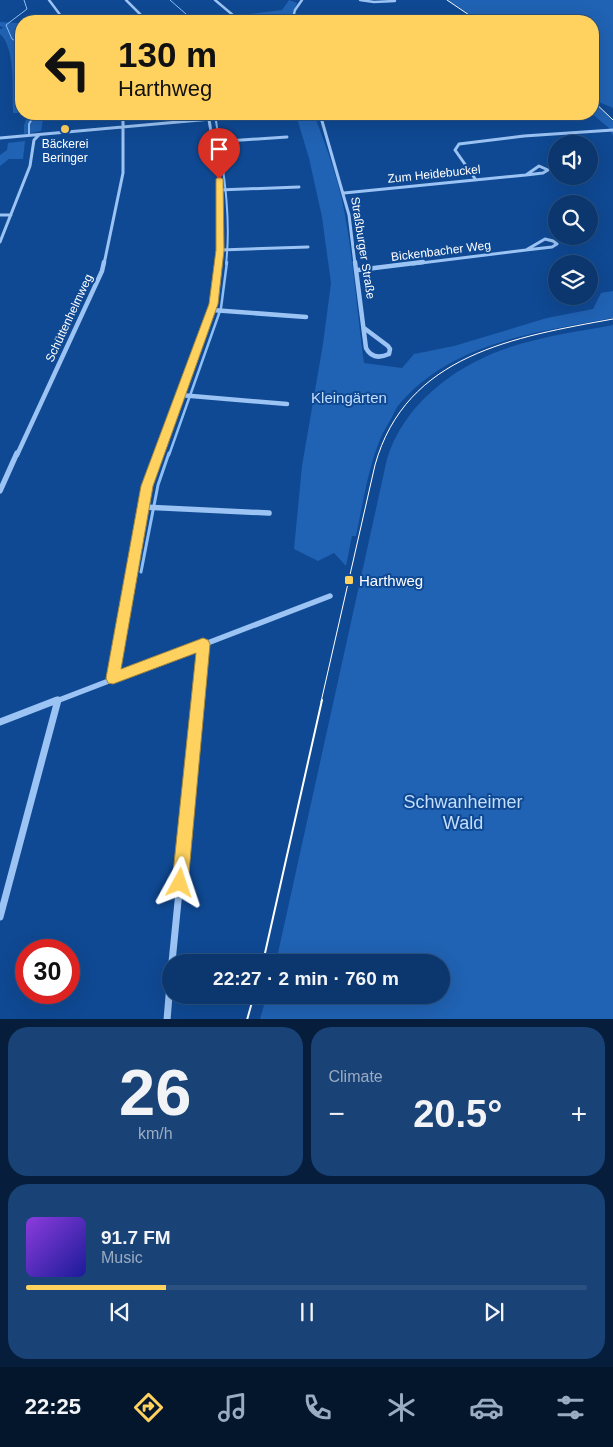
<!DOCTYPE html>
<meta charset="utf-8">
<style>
:root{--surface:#0b376e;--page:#194276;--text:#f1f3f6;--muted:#9aacc2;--line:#2b5181;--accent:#ffd15e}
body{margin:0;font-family:Helvetica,sans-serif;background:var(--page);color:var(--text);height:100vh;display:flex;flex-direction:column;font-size:19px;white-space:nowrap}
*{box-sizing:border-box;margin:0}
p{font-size:16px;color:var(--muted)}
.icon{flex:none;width:28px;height:28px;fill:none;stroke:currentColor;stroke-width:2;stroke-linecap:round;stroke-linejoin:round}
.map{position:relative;height:1019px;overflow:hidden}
.details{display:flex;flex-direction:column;gap:8px;padding:8px;background:#061e3c;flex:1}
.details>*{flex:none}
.banner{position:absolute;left:15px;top:15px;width:584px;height:105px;border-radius:20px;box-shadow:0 5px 20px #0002,0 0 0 1px var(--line);background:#ffd15e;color:#111;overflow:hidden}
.controls{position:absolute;left:548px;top:135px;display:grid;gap:10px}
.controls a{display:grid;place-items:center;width:50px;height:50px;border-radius:50%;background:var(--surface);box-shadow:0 5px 20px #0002,0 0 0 1px var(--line);font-size:25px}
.speed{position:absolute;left:15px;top:939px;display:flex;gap:10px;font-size:25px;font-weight:700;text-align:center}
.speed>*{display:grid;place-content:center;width:65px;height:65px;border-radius:50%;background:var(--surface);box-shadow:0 5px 20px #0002,0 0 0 1px var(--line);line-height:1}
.speed .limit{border:8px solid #d22;background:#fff;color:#111}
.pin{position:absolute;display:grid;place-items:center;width:42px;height:42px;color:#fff;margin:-51px -21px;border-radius:50% 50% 50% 0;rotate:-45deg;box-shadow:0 0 5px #0007}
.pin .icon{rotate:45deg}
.me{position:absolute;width:55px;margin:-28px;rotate:5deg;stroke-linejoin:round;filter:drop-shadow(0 0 4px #0008)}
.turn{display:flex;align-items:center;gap:18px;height:105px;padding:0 20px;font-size:22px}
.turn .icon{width:65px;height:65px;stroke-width:2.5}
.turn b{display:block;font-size:35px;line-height:42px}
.big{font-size:38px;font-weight:700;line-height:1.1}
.details .card{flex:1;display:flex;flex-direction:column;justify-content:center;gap:8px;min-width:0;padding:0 18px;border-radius:20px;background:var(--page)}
.details .dial{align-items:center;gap:0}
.dial b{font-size:65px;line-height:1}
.song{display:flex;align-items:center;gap:15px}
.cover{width:60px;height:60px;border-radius:8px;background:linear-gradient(135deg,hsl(270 70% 55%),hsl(240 70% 35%))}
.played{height:5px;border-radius:2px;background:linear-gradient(90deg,var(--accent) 25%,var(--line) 25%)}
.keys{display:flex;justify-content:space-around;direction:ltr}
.heat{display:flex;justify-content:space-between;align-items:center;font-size:28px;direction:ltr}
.details .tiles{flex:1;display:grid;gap:8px;grid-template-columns:1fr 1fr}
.card:last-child{grid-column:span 2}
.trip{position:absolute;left:162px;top:954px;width:288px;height:50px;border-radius:25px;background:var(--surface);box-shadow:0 5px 20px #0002,0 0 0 1px var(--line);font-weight:700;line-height:50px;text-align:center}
.menu{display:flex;height:80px;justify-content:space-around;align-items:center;background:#04162c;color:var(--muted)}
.menu .icon{width:35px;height:35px}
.menu .on{color:var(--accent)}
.menu b{font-size:22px;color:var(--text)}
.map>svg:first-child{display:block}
</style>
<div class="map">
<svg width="613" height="1020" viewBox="0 0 613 1020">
<rect width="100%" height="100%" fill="#0f4993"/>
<path fill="#2062b3" d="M289,0l8,3 -8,18h-30l-9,-7 32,-4z
M448,0h165v108l-12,-5 -8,-8 -1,-74h-113z
M0,22l18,1v11h3v79h-8c-1,-20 3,-65 -13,-79v-5l4,-1 -4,-2z
M593,102l20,19v15l-4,-8 -17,-14z
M28,114h16l-3,17 -17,3v-9z
M310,114l5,3c12,32 24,64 30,98 9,49 12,99 19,148l38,5 12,-14 40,-8 93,-28 46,-9 8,-16 12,-2v27c-76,14 -163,24 -216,89 -3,5 -5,11 -9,17 -2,4 -5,8 -7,13 -13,31 -18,66 -25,99h-4l-6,30 -12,-13 -16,8 -24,-12 8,-83 21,-122 8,-61 -9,-66 -13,-59 -13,-43z
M25,141l-2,18h-14l-9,7v-11l7,-5 1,-7z
M613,325v694h-353l7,-24h174v-33h-165l111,-503c16,-53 65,-91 115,-109 35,-13 74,-18 111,-25z"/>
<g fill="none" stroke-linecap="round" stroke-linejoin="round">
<path stroke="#8cbef8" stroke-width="1" d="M170,0l24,21
M21,44l-9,-5 -6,-14 21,-16 -3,-9"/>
<path stroke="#8cbef8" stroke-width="2" d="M215,114c7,49 17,100 11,150
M29,134v-10l6,-10"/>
<path stroke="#8cbef8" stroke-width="2.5" d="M169,455l52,-147 6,-46"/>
<path stroke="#8cbef8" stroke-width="3" d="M141,572l17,-87 11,-32"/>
<path stroke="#9bc3f4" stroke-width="2.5" d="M49,0l12,16 4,2 81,2
M126,0l21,21
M215,0l19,16
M360,0l14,2 21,-1
M292,21l3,-11 7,-10
M254,115l15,-1"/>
<path stroke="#9bc3f4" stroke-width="3" d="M208,114l11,65 -1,85
M320,114l29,101 6,49
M0,138l268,-24
M213,142l74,-5
M539,166l9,4 -5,3 -17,2z
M476,180l-21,-30 4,-6 65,-8 89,-6
M219,190l80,-3
M344,193l182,-18
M0,215h11
M545,239l8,2 4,3 -5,3 -26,3z
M0,242l30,-76 4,-26 5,-5
M220,250l88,-3
M104,264l19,-91v-59
M413,264l113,-14"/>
<path stroke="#9bc3f4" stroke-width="4.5" d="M355,262l11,86c5,10 14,10 23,6l1,-5 -2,-3 -24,-18
M358,270l65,-8
M212,310l94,7
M180,395l107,9
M17,455l85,-184 2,-9
M158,455l56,-151 5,-42"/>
<path stroke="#9bc3f4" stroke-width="5.5" d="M0,491l17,-38
M143,507l126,6
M113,678l34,-193 12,-32
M54,702l276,-106
M197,702l6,-58"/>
<path stroke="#9bc3f4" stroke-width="7" d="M0,722l57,-22
M0,917l58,-217
M172,962l26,-262
M167,1020l4,-48"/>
<path stroke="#fff" stroke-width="1" d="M447,0l31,21
M592,100l21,20
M321,702l54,-237c31,-111 140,-128 238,-146"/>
<path stroke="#fff" stroke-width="2" d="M263,962l59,-262
M247,1020l7,-25"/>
</g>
<path fill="#ffd15e" stroke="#a6883d" d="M219,177l4,2 1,71 -6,54 -65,182 -32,183 82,-31 5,2 2,4 -22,239 -2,6 -6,2 -6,-2 -2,-6 24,-230 -83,31 -5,-1 -2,-5 35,-192 68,-182 7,-54v-71z"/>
<g fill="#ffd15e" stroke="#0f4993" stroke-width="2">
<circle cx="65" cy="129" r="5"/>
<rect x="344" y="575" width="10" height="10" rx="2.5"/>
</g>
<g text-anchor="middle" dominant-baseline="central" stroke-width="4" stroke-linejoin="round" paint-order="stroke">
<g font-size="12" fill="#fff" stroke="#0f4993">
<text x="65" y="144">Bäckerei<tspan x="65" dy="14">Beringer</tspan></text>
</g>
<g font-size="12" fill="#fff" stroke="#0f4993">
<text transform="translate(434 174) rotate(-6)">Zum Heidebuckel</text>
<text transform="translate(363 248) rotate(81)">Straßburger Straße</text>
<text transform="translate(441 251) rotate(-7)">Bickenbacher Weg</text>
<text transform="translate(69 318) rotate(-65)">Schüttenhelmweg</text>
</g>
<g font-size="15" fill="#c3defe" stroke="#0f4993">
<text x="349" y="397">Kleingärten</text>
</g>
<g font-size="15" fill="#fff" stroke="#0f4993" text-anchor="start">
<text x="359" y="580">Harthweg</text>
</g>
<g font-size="18" fill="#c3defe" stroke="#0f4993">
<text x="463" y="802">Schwanheimer<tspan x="463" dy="21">Wald</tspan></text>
</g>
</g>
</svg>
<div class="controls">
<a><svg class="icon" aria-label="sound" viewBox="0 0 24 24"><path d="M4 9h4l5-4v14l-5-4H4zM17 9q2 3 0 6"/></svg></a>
<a><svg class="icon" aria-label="search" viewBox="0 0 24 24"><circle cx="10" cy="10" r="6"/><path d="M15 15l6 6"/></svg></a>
<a><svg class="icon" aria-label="layers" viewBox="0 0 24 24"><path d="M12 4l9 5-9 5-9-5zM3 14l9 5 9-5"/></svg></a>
</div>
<div class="speed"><div class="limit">30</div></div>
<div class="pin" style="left:219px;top:179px;background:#d93025"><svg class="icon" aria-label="arrive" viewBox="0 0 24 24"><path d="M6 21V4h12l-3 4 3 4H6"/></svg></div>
<svg class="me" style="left:180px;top:883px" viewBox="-20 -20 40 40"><path d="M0-17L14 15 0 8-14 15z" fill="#ffd15e" stroke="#fff" stroke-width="4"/></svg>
<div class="trip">22:27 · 2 min · 760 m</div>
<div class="banner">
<div class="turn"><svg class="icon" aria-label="left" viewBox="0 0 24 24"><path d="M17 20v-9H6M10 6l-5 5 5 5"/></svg><div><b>130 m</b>Harthweg</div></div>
</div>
</div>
<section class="details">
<div class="tiles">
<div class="card dial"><b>26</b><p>km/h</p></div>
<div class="card"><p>Climate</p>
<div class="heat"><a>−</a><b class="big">20.5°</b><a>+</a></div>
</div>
<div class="card">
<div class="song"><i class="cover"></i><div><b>91.7 FM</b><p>Music</p></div></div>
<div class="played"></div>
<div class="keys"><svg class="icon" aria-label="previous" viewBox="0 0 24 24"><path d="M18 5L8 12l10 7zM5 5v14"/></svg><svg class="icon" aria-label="pause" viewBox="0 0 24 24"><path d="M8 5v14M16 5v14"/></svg><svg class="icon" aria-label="next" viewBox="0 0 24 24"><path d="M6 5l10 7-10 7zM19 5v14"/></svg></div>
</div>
</div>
</section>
<nav class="menu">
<b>22:25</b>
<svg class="icon on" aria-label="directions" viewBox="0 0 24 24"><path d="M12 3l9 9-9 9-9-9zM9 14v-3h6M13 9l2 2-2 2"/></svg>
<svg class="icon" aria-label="music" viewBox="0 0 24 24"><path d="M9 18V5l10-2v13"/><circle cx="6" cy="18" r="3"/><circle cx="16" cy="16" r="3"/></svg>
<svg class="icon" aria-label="phone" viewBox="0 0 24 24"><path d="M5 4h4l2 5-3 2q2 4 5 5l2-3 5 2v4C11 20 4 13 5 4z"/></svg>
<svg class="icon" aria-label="climate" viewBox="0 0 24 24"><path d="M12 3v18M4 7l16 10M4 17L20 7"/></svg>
<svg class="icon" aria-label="car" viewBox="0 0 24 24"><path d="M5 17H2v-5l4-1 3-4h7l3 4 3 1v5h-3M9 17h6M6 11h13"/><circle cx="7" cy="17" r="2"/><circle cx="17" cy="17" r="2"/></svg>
<svg class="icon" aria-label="filters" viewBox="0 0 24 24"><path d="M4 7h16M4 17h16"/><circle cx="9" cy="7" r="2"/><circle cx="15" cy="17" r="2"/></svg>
</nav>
